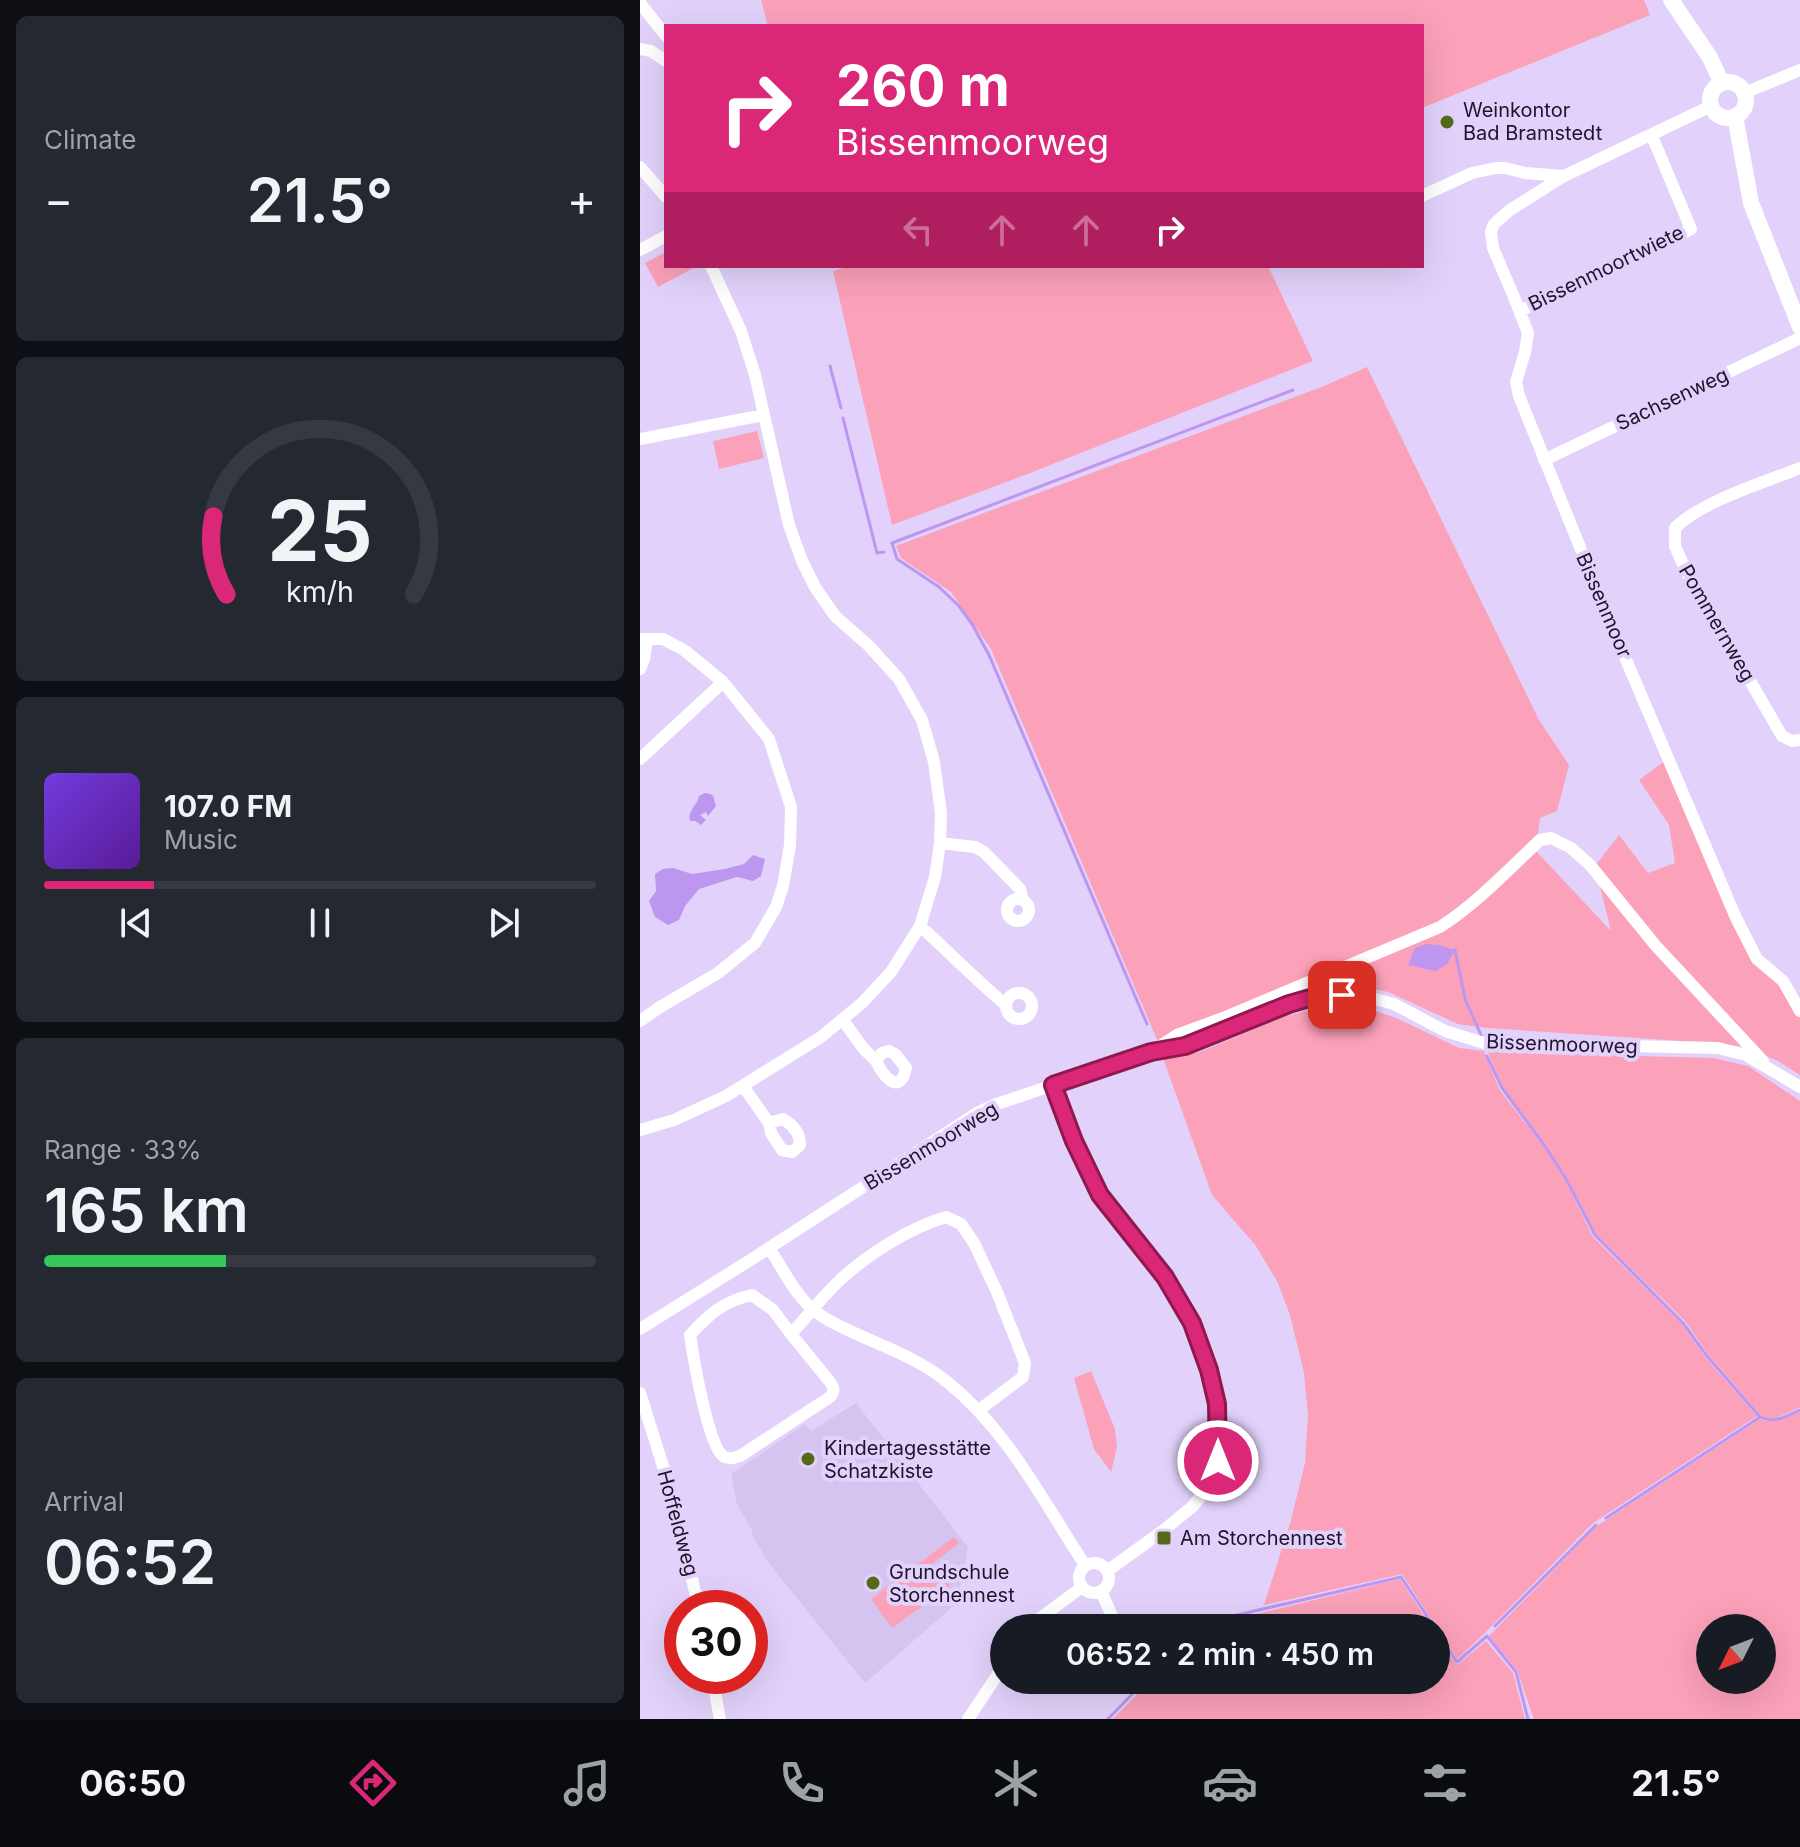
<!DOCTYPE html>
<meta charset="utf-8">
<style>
:root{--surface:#171b24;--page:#242831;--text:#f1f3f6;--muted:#9ea1a6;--line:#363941;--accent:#db2777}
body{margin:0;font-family:Inter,sans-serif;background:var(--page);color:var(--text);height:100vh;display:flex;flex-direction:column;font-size:30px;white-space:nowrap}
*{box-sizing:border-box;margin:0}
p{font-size:26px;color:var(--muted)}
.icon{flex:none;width:44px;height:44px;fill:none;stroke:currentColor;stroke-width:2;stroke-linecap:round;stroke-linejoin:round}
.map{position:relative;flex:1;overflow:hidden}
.panel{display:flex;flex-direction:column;gap:16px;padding:16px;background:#0d0f14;width:640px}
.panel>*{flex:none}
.banner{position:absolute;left:24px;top:24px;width:760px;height:244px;border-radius:0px;box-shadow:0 8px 32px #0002;background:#db2777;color:#fff;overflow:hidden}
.needle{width:52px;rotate:228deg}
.tools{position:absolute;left:1056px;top:1614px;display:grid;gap:16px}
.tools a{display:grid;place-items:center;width:80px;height:80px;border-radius:50%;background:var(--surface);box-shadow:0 8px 32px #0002;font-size:40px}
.speed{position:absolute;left:24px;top:1590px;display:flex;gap:16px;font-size:40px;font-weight:700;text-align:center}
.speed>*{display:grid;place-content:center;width:104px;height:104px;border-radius:50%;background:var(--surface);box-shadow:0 8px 32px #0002;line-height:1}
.speed .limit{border:12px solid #d22;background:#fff;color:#111}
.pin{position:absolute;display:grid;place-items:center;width:68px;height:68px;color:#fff;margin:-34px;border-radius:16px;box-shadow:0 4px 12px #0006}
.me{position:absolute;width:88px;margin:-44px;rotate:0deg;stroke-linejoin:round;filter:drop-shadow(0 0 6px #0008)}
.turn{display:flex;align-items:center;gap:28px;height:168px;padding:0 40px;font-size:36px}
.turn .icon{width:104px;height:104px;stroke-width:2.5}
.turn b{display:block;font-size:56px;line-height:68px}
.lanes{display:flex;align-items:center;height:76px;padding:0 40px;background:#0003;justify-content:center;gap:40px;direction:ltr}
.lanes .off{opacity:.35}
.big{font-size:60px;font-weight:600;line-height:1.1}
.panel .card{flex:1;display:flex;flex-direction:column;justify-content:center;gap:12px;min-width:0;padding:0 28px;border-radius:12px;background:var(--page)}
.panel .dial{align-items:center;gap:0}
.dial svg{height:208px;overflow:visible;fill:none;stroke:var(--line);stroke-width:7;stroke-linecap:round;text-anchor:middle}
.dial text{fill:var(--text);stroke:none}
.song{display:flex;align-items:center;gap:24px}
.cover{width:96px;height:96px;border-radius:12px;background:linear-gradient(135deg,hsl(260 70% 55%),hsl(270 70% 35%))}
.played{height:8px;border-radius:4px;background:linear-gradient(90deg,var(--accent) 20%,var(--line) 20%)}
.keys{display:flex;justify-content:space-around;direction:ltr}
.heat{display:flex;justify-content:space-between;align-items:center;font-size:44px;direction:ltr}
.charge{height:12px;border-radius:6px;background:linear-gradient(90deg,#34c759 33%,var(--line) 0)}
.trip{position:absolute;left:350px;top:1614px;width:460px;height:80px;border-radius:40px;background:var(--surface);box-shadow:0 8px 32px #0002;font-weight:600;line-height:80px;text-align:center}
.dock{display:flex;height:128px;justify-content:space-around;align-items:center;background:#090b0e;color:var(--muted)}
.dock .icon{width:56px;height:56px}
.dock .current{color:var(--accent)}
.dock b{font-size:36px;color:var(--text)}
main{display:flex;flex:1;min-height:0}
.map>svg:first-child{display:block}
</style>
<main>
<section class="panel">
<div class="card"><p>Climate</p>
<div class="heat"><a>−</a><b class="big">21.5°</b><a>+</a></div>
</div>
<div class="card dial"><svg viewBox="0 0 100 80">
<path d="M14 69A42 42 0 1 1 86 69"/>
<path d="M14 69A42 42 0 0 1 9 39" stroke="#db2777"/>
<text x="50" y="56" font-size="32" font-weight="700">25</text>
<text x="50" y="72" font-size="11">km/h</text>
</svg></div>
<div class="card">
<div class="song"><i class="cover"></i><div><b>107.0 FM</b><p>Music</p></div></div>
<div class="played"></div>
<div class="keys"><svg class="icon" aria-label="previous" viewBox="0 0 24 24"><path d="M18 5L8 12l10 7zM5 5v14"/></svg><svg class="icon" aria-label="pause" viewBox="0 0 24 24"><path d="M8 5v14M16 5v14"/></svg><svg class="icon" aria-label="next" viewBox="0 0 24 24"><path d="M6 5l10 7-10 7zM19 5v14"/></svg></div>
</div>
<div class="card"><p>Range · 33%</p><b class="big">165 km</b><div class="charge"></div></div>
<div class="card"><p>Arrival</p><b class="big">06:52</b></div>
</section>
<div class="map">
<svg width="1160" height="1719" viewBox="0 0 1160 1719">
<rect width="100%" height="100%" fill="#e2d2fb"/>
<path fill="#d5c4f0" d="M216,1403l112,144 -11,56 -92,80 -97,-121 -16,-27v-5l-15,-26 -6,-30 74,-50 6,7z"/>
<path fill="#fba1b9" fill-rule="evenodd" d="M121,0h883l6,15 -228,93v-82h-654z
M26,252v14h31l-39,21 -13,-24z
M210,266h418l45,95 -283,112 -138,52 -59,-254z
M727,367l172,353 30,45 -12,46 -17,7 -4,33 75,80 -16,-65 24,-31 29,38 27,-10 -6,-38 -30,-45 27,-20 68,161 47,61 19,34v59l-22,-14 -33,-14 -33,-4 -225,-15 -29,-4 -70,-32 -41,-9 -79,24 -80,36 -27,6 -170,-400 -40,-57 -50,-34 -5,-12 428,-160z
M117,431l7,27 -45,11 -6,-28z
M717,1005l37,12 65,31 25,3 15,38 41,53 24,36 29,59 88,86 25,35 51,58 -164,107 -109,111 -27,25 -55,-85 -138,31 27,-85 14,-57 3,-47 -4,-43 -14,-58 -12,-32 -22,-37 -44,-51 -49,-137 37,-6 86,-36 35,-9z
M848,1052l226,6 34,8 52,35v306c-12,6 -25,14 -38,10l-54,-63 -23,-33 -89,-87 -30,-58 -24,-36 -40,-54z
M451,1371l24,58 2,18 -6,25 -17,-23 -20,-71z
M1160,1412v307h-266l-17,-49 -28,-34 108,-110 163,-107c13,6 28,-2 40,-7zM1070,1628h52v52h-52z
M314,1537l5,6 -26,20 17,23 -58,42 -21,-29z
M760,1579l32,49h-230l7,-7 15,1z
M796,1634l21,31 29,-24 27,32 12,46h-412l38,-39h285z"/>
<path fill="#bc96ef" d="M65,793c11,1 8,5 11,13l-8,10 -2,-4 -6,3 6,5 -5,5 -6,-4h-5c-3,-10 7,-15 9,-25z
M113,855l12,4 -4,17 -8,5 -16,-4 -38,12 -14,17 -6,14 -11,5 -13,-8 -6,-16 7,-10 -1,-17 8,-5 10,-1 19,6 33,-5 19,-5z
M786,944l13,1 16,5 -8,14 -11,7 -28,-6 7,-17z"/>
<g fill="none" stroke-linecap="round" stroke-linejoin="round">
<path stroke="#bc96ef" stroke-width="3" d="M190,366l11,42
M203,418l34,135 7,-1
M815,950l10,49 16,36
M507,1024l-158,-369 -17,-31 -13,-18 -20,-19 -42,-28 -5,-16 401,-153
M847,1056l15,32 40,54 23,35 30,58 88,88 24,33 53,61 -154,101
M1120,1417c13,7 28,-1 40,-7
M855,1626l101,-101
M558,1628l10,-10h16l177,-41 34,51
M796,1630l21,32 30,-26 29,36 12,47
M468,1719l38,-39"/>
<path stroke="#fff" stroke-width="12" d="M0,3l26,33
M0,49l11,2 15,10
M1104,93l56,-23
M1071,106l-147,70 -54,34 -16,14 -3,8 2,16 21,49 14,36 -3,19 -9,30 3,14 94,233 123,289 21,41 26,22 17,30
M0,167l26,30
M782,196l50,-23 24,-5h9l20,5 39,3
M0,250l26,-14
M880,311l171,-82 -39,-93
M0,439l124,-24
M904,460l256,-122
M1160,468c-35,14 -100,34 -125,60v18l10,23 97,167 10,5 8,-1
M0,639h23l21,11 39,32 46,57 22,68 -1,38 -7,41 -7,21 -21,36 -37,30 -58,34 -20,14
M0,669l4,-10 3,-20
M0,759l83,-77
M300,843l35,4 9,5 36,37 3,11
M367 910a11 11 0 1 1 22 0a11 11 0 1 1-22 0Z
M280,926c29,26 56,54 86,79
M366 1006a13 13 0 1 1 26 0a13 13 0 1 1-26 0Z
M203,1020l20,28 13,13
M517,1048l20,-13 46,-17 217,-91c37,-24 68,-57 100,-87l11,-2 20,10 19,17 66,81 107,115
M249,1051l6,3 11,14c-6,29 -23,8 -30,-7l6,-8z
M413,1085l21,56 26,54 65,82 27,46 17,47 8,34 1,57 -9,26 -17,20 -32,26 -53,38
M103,1086l26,37
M143,1119c10,6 17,14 17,26l-8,7 -10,-2 -11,-17 -2,-10z
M0,1130l34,-10 52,-24 95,-59 41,-34 29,-31 29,-46 15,-49 5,-34 1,-30 -7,-51 -12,-42 -23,-41 -31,-34 -33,-29 -20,-29 -13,-26 -13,-36 -34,-150 -14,-44 -30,-65
M129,1248c14,21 27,49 47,64 10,8 21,13 32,18 33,16 68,27 98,51 62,49 96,119 139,184
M0,1329l112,-70 225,-146 17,-8 157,-53 34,-6 104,-42 35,-10 36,1 34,9 51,27 39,12 234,5 28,7 54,32
M151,1334l-18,-24 -21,-15c-28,6 -43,19 -62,40 3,21 18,110 33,121 6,4 11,2 17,0l90,-59c5,-6 4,-9 0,-15l-39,-48c16,-17 30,-36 47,-52 28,-27 71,-54 108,-65l15,7 13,19 23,49 28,71 -2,14 -44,33
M0,1393l29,92 30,123
M439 1578a15 15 0 1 1 30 0a15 15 0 1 1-30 0Z
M461,1591l16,37
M390,1628l9,-9 43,-32
M72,1676l8,43
M328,1719l36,-54"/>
<path stroke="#fff" stroke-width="16" d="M1031,0l38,56 13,27
M1070 100a18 18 0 1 1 36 0a18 18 0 1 1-36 0Z
M1095,116l16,87 49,124"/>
</g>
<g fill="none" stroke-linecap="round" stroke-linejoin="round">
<g stroke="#8e194d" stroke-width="20">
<path id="route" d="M578,1461l-1,-57 -8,-34 -17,-47 -27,-46 -65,-82 -26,-54 -21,-56 98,-33 34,-6 104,-42 35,-10 18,1"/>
</g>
<use href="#route" stroke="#db2777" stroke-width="14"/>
</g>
<g fill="#556a17" stroke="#e2d2fb" stroke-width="3">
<circle cx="807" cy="122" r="8"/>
<circle cx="168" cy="1459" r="8"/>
<rect x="516" y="1530" width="16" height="16" rx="4"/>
<circle cx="233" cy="1583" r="8"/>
</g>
<g text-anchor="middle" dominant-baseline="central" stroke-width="8" stroke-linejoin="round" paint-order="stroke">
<g font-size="20" fill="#1f142c" stroke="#e2d2fb" text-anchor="start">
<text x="823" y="110">Weinkontor<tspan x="823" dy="23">Bad Bramstedt</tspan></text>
<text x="184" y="1448">Kindertagesstätte<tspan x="184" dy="23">Schatzkiste</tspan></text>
<text x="540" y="1538">Am Storchennest</text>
<text x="249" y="1572">Grundschule<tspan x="249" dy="23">Storchennest</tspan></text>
</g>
<g font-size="20" fill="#1f142c" stroke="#e2d2fb">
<text transform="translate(966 268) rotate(-26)">Bissenmoortwiete</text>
<text transform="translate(1032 399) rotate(-25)">Sachsenweg</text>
<text transform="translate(964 605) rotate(67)">Bissenmoor</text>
<text transform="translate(1077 623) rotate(60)">Pommernweg</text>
<text transform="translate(922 1044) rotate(2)">Bissenmoorweg</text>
<text transform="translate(291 1146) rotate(-31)">Bissenmoorweg</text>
<text transform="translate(38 1523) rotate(75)">Hoffeldweg</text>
</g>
</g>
</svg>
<div class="tools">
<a><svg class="needle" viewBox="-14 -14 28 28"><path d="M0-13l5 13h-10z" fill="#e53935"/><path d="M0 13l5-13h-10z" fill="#9ea1a6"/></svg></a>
</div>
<div class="speed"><div class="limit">30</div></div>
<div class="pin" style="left:702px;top:995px;background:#d93025"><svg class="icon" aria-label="arrive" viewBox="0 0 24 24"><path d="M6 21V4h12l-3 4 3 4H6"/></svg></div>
<svg class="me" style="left:578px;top:1461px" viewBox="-20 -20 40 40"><circle r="17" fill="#db2777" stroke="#fff" stroke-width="3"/><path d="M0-11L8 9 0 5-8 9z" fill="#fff"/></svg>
<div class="trip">06:52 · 2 min · 450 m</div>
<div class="banner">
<div class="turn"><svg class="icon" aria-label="right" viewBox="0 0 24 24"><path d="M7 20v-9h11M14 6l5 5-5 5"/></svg><div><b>260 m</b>Bissenmoorweg</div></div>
<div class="lanes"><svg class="icon off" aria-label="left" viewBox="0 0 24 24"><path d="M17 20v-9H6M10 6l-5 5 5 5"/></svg><svg class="icon off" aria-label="ahead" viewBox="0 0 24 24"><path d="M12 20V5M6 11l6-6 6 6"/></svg><svg class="icon off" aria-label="ahead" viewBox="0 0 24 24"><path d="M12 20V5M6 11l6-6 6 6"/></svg><svg class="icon" aria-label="right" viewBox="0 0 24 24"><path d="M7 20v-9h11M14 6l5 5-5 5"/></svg></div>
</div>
</div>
</main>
<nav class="dock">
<b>06:50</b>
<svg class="icon current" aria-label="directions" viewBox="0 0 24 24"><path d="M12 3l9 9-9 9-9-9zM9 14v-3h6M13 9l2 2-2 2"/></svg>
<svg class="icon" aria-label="music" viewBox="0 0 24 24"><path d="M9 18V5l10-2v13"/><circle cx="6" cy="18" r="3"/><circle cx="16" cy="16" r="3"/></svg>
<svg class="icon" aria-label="phone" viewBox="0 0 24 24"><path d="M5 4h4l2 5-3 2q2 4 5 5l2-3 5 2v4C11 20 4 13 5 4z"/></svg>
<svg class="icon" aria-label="climate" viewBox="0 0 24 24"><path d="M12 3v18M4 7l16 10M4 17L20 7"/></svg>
<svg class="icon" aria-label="car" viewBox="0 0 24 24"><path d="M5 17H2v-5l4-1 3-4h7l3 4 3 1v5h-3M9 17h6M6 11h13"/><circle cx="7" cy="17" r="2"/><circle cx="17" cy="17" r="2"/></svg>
<svg class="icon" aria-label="filters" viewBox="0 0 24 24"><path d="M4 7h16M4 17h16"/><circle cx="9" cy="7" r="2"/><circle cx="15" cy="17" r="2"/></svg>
<b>21.5°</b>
</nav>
